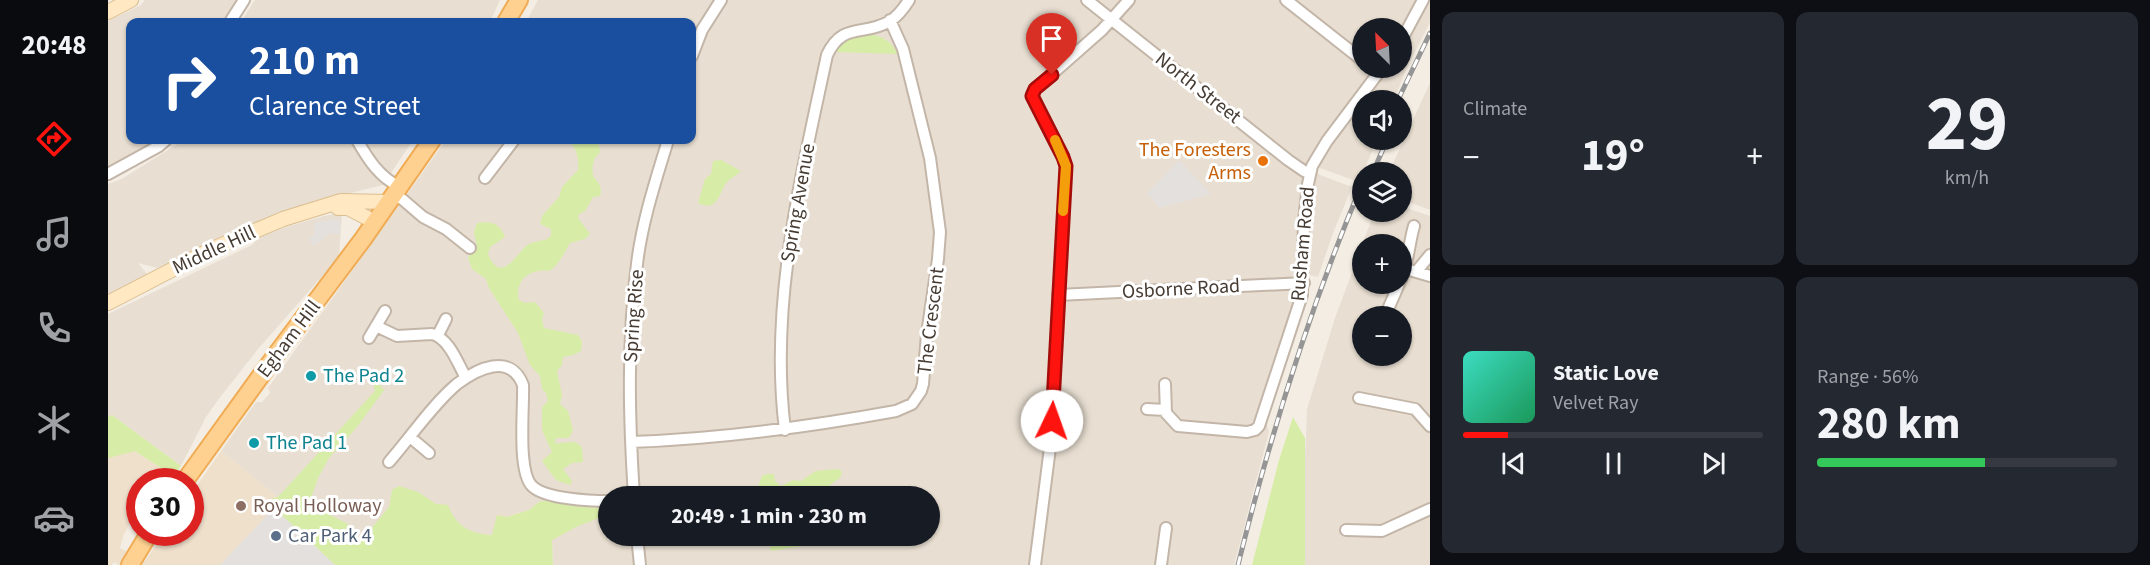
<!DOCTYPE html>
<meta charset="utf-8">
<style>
:root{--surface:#171b24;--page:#242831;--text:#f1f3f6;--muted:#9ea1a6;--line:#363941;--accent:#ff130f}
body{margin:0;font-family:"Source Sans 3",sans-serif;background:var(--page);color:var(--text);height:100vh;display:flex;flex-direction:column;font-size:22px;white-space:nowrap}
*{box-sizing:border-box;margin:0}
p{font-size:20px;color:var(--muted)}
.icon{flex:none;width:33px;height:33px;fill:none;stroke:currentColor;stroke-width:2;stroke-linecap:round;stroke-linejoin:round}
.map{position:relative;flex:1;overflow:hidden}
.side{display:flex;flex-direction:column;gap:12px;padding:12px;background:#0d0f14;width:720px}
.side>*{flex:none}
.banner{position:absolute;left:18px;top:18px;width:570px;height:126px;border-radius:12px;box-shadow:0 2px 4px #0004;background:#1a4fa0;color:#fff;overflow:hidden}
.needle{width:39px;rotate:336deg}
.buttons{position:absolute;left:1244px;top:18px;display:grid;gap:12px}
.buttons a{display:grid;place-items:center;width:60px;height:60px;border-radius:50%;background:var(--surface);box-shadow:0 2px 4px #0004;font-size:30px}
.speed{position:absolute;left:18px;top:468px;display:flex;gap:12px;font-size:30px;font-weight:700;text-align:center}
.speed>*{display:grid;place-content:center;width:78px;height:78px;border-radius:50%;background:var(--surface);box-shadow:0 2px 4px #0004;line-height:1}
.speed .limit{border:9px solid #d22;background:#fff;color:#111}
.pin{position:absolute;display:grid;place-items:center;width:51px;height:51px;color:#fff;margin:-62px -26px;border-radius:50% 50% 50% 0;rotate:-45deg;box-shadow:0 0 6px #0007}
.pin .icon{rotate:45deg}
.me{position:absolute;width:66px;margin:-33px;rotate:3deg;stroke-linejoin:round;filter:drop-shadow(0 0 4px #0008)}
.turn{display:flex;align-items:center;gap:21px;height:126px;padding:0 24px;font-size:27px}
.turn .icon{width:78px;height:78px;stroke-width:2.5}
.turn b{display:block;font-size:42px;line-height:51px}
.big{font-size:45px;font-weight:700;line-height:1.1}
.side .card{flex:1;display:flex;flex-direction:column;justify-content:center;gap:9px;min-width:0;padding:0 21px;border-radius:12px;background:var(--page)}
.side .dial{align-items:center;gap:0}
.dial b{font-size:78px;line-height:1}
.song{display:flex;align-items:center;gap:18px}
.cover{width:72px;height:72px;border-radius:9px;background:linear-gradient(135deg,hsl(170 70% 55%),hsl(150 70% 35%))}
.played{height:6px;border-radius:3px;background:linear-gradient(90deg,var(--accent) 15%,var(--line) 15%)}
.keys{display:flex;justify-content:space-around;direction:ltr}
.heat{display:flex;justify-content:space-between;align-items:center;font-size:33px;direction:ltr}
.charge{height:9px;border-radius:4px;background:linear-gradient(90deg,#34c759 56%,var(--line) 0)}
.side .tiles{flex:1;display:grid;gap:12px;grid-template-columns:repeat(2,1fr)}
.trip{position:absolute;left:490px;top:486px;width:342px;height:60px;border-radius:30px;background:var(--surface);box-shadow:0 2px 4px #0004;font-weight:700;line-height:60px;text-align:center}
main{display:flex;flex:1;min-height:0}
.menu{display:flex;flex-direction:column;width:108px;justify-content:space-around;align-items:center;background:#090b0e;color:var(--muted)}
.menu .icon{width:42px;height:42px}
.menu .selected{color:var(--accent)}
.menu b{font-size:27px;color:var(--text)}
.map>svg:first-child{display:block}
</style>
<main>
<nav class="menu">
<b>20:48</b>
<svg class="icon selected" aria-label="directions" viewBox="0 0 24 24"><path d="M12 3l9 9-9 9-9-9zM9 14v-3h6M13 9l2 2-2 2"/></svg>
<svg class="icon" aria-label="music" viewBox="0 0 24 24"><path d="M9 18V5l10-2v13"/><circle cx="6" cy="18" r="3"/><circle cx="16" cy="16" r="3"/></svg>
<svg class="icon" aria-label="phone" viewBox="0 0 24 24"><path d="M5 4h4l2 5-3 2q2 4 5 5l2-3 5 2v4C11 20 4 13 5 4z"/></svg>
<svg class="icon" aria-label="climate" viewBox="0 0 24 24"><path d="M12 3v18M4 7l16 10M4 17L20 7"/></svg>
<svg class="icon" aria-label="car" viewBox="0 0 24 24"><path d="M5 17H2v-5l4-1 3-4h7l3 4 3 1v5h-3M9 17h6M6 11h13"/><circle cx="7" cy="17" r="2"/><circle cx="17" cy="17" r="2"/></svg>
</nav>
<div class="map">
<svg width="1322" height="565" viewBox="0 0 1322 565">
<rect width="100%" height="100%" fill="#f4ede3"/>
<path fill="#e8ded1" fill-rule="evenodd" d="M37,0h94l-14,22h-95v118h33l-55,30v-149l33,-16z
M147,0h245l-10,22h-249z
M430,0h892v22l-24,48 -12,30h-32v40h15l-18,42 -42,-15 -1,5 4,3 32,12 -19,46 -15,44 -17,-4 -4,19 -35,112 7,28 -35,133h-681l-1,-25 -32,-28 -13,5 -15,18 -12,-1 -14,-4 -95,20 -93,-53 -57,-46 35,-49h6l8,-9 -2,-5 178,-248h246v-118h-166zM1254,28h39v40h-39zM501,496h321v40h-321z
M1322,83v127l-29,-11v-27h-12z
M76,140h229l-30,45 -49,12 -69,21 -108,50 -19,-5 9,11 -16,11 -23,11v-112l12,-4z
M1293,206l29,10v349h-125v-105l2,-51 28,-91 27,-72v38h39v-40h-39l13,-32h26zM1254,316h39v40h-39z
M234,213l-3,44 -81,92 -40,51 -12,17 -25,49 -69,-51 -4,2v-103l144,-69 10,-11 62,-18z"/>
<path fill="#efe0cc" d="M0,449l27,2 38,25 -2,5 -31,1 -1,33 -9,8 -6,11 -4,14 25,13 20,-28 25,-1 1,-38 30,-43 57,46 84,59 104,-26 14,4 12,1 5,-20 10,2 13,-5 33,53h-434l-5,-3 -2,3h-4z"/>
<path fill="#d7eda7" d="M761,34c14,2 22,7 29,20l-63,-2c8,-14 19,-15 34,-18z
M460,140h26l5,5 1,7c-8,8 -8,14 -7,24 5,6 10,11 7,20l-7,1 -8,14 -6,3 -1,4 12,16 -5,5 -15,4c-6,10 -11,22 -21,28 -18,-3 -35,9 -30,29l6,3 10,-1 9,11 -2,6 2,9 34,7 4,7 -1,9 -8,4 -10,2 -1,8 -5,6 5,24 -2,9 8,7 5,19 -4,8h-13l-1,5c10,2 20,-6 27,5l1,14 -11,1 -9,6 9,12 -2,4 -14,-5 -14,-19 10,-9 -10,-22v-23l6,-6 -2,-8 -4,-4 -2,-13 -10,-11 -12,-32 -29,-45 -3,-9 -14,-10 -4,-11 3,-6 6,-5 -3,-15 3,-9c14,-2 23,0 28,14l-15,10 -2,7c14,33 29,-3 41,-10 8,-4 16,-2 22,-8v-7l-11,-5 2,-8 17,-19 3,-10 16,-17c1,-13 -1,-21 -10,-30z
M613,160l20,11c-4,4 -9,6 -12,9 -10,8 -9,34 -31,23l7,-24 6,-5 2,-13z
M264,376l12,14 -27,37 -28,31 -11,20 -7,20 19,17 18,9 12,18 29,-35 3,-17 7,-4 19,6 18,12 12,1c8,21 22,29 44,30l5,-20 10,2 22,-7 10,-8 13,-3 20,7 37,3v5l-31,12 -26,14 1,25h-218l-61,-57 -1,-10 5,-1 97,-106z
M4,415l69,51 -8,10 -38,-25 -27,7v-41z
M1185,417l12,21v127h-53l27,-105z
M731,469l3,3 -2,6 -9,6 -6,9v3h-55l-1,-2 -9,2 -1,-12 3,-8 6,-2h6l1,7 6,5 12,-6 8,1 15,-10z
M669,536h24l2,10 -32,5 -3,-11 9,-1z"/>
<path fill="#e4e0dd" d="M1071,160l32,34 -51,14 -13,-15z
M232,219v15l-9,-1 -18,13 -4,-8 5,-3 1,-13z
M166,508l61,57h-115z"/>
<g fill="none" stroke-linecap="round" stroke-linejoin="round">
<g stroke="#c3b6a8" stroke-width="14">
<path id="street" d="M979,0l201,160 16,11 6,2
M1178,0l76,60
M122,22l14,-22
M1293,41l22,-41
M584,56l10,-26 19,-30
M249,140c11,19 22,37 43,47
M0,174l51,-28 7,-6
M377,178l29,-38
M285,196l9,3 21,18 23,12 24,19
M1298,269l24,7
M1308,272l14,-17
M1293,280c7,-16 8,-37 13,-54
M950,295l246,-12
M1281,307l10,-23
M268,326l21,10 35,-2c17,4 26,30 34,44
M330,335l8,-16
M261,338l16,-27
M1057,384l1,29 12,13 69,6 8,-2 4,-4 43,-131 2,-74 4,-37 4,-18 15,-25 55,-73
M1251,398l56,11 15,17
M1039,409l19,1
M677,430c-16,-127 16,-252 42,-375 16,-34 37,-18 63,-34 8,-5 14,-13 19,-21
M302,437l19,16
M523,442c89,-3 177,-15 265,-31l16,-7 9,-13 2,-7 4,-50 11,-75 2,-27 -10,-74 -27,-109 -13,-29
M281,462c21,-24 44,-58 68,-78 20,-15 53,-32 66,1 1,22 -6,86 9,101 13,13 59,15 77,15
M526,496c-5,-77 -7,-155 3,-232 5,-43 19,-84 31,-124
M1238,530l36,1 48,-22
M529,536l3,29
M927,565l16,-125 15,-274 -3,-9 -31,-63 3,-5 67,-59 27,-30
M1053,565l5,-37"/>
</g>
<g stroke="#dbbe90" stroke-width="16">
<path id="secondary" d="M0,12l23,-12
M230,208h10l27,14
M0,303l102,-53 73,-31 58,-18 48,1"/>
</g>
<g stroke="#f0ac55" stroke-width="20">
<path id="primary" d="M398,22l13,-22
M76,482l94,-130 85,-113 69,-99
M22,565l20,-33"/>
</g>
<use href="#street" stroke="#fff" stroke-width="10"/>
<use href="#secondary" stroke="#ffe8c2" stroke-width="14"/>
<use href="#primary" stroke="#ffd191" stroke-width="16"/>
<g stroke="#959595" stroke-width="5">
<path id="rail" d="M1290,100l32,-67
M1265,172l14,-32
M1130,565c32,-129 72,-258 124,-381"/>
</g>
<use href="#rail" stroke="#fff" stroke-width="3" stroke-dasharray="9" stroke-linecap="butt"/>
</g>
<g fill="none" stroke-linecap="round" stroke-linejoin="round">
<g stroke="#a60c0a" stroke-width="15">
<path id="route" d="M944,421l14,-255 -3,-9 -31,-61 3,-7 17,-14"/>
</g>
<use href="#route" stroke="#ff130f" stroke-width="10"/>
<path stroke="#f59e0b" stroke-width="10" d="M947,140l11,26 -3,45"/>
</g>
<circle fill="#e8710a" stroke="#fff" stroke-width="2" cx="1155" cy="161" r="6"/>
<g fill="#0f9aa8" stroke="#fff" stroke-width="2">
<circle cx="203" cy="376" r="6"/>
<circle cx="146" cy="443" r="6"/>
</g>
<circle fill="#8d6e63" stroke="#fff" stroke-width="2" cx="133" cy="506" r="6"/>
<circle fill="#5c6f8a" stroke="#fff" stroke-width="2" cx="168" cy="536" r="6"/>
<g text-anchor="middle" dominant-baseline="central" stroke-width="6" stroke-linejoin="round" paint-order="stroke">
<g font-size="20" fill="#463c33" stroke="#fff">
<text transform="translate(1090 88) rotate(38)">North Street</text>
<text transform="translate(690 203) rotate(-80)">Spring Avenue</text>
<text transform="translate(1195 244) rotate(-85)">Rusham Road</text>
<text transform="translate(106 250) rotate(-25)">Middle Hill</text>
<text transform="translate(1073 289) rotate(-3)">Osborne Road</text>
<text transform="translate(526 316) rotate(-86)">Spring Rise</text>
<text transform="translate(823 321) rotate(-83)">The Crescent</text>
<text transform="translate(181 339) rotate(-53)">Egham Hill</text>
</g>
<g font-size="20" fill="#c56008" stroke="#fff" text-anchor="end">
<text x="1143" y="150">The Foresters<tspan x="1143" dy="23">Arms</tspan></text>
</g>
<g font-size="20" fill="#0d838f" stroke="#fff" text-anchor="start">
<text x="215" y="376">The Pad 2</text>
<text x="158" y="443">The Pad 1</text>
</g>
<g font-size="20" fill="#785e54" stroke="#fff" text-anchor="start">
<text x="145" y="506">Royal Holloway</text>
</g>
<g font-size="20" fill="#4e5e75" stroke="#fff" text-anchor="start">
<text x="180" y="536">Car Park 4</text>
</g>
</g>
</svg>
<div class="buttons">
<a><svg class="needle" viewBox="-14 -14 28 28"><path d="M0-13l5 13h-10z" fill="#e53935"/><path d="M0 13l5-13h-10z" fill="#9ea1a6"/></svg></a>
<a><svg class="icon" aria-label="sound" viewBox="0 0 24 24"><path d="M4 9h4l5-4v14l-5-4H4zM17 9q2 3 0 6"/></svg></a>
<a><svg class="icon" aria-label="layers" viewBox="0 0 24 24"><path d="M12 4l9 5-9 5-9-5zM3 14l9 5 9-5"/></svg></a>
<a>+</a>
<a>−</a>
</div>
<div class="speed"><div class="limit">30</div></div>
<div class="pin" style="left:944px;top:75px;background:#d93025"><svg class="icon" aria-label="arrive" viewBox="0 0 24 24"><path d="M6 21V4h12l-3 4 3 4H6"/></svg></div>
<svg class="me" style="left:944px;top:421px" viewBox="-20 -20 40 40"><circle r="19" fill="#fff"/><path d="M0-13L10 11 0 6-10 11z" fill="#ff130f"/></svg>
<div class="trip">20:49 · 1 min · 230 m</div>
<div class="banner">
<div class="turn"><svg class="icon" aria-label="right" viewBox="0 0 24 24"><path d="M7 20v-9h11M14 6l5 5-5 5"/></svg><div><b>210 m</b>Clarence Street</div></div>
</div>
</div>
<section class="side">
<div class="tiles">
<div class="card"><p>Climate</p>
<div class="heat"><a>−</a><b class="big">19°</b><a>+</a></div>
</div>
<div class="card dial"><b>29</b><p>km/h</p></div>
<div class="card">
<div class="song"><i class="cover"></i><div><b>Static Love</b><p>Velvet Ray</p></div></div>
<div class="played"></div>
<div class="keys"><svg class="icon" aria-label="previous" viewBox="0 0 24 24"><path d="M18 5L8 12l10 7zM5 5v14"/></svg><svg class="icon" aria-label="pause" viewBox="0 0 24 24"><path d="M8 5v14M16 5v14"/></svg><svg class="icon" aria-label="next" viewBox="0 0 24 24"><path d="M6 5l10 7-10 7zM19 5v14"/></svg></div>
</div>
<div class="card"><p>Range · 56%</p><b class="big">280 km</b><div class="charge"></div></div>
</div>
</section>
</main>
